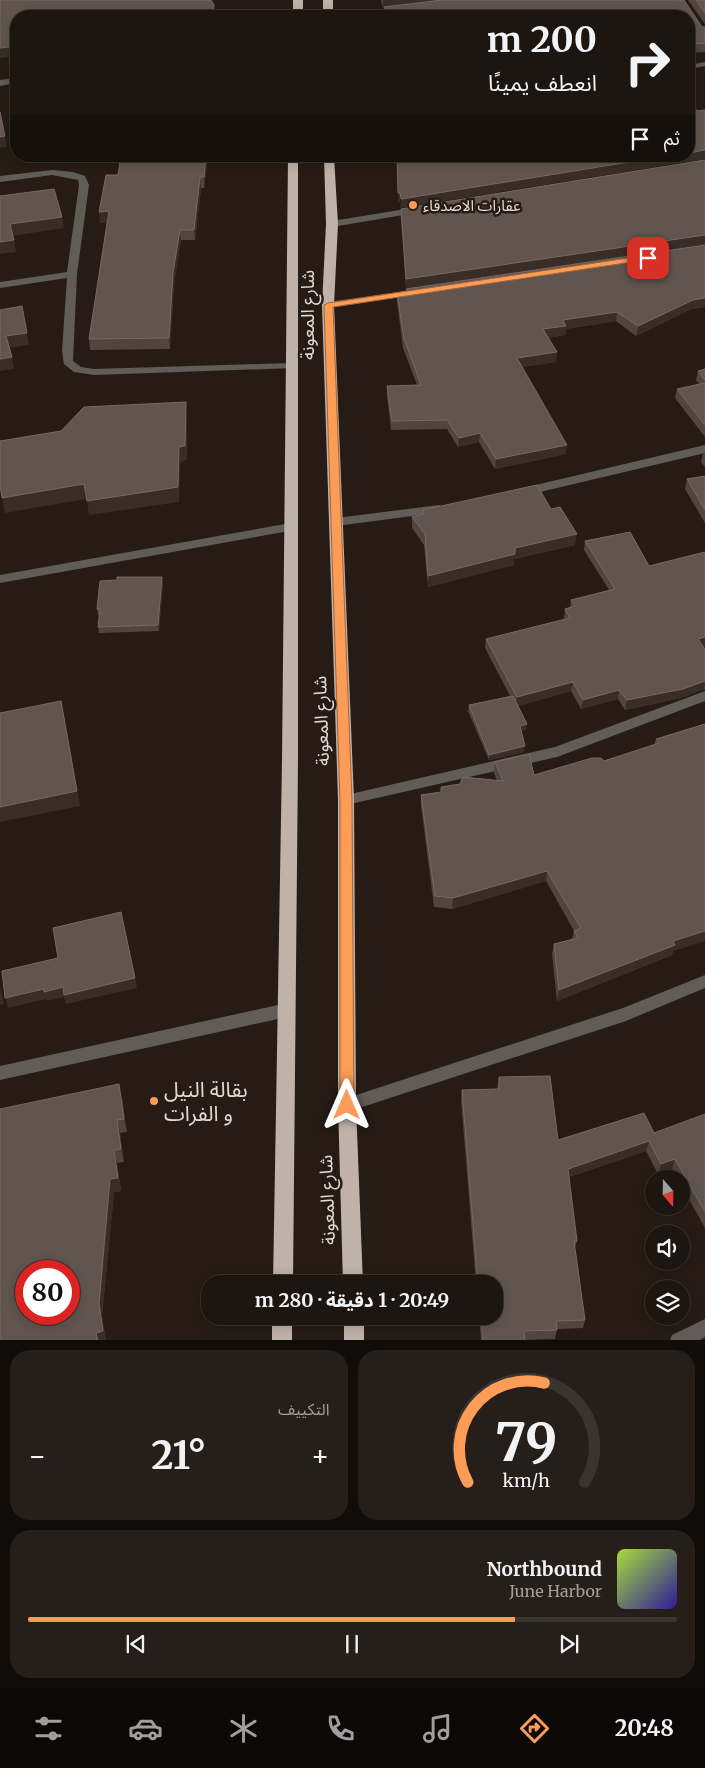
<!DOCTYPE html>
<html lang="ar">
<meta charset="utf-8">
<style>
:root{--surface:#1c1510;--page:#251e19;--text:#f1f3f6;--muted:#a09f9f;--line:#3a3430;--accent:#fd9c56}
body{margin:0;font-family:Merriweather,"Noto Sans Arabic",serif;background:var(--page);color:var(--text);direction:rtl;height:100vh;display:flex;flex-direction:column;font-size:19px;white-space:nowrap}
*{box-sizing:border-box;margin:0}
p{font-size:16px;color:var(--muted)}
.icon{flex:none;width:28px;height:28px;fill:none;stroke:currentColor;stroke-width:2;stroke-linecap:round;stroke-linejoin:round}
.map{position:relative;height:1340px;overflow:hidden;direction:ltr}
.sheet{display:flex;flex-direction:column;gap:10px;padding:10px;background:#0f0c09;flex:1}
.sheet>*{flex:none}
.guide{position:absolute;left:10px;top:10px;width:685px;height:152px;border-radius:20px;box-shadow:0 2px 12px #0003,0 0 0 1px var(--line);direction:rtl;background:#1c1510;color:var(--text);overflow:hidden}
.needle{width:32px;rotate:160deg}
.tools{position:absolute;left:645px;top:1170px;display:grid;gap:10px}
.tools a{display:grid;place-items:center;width:45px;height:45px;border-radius:50%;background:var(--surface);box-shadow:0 2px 12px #0003,0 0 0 1px var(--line);font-size:25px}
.speed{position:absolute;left:15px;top:1260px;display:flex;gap:10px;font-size:25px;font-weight:700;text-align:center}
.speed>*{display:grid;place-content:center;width:65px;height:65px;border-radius:50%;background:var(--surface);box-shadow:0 2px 12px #0003,0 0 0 1px var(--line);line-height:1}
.speed .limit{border:8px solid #d22;background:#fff;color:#111}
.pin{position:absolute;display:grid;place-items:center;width:42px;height:42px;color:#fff;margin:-21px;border-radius:10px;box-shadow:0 2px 8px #0006}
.me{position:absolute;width:55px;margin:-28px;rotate:0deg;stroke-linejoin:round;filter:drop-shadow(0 0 4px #0008)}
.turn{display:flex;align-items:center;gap:18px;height:105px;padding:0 15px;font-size:22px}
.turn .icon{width:65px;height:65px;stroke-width:2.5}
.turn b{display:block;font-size:35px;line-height:42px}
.then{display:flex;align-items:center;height:48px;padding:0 15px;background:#0003;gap:10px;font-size:19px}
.big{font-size:38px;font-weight:700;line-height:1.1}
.sheet .tile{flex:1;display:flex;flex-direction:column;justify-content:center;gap:8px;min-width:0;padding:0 18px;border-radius:20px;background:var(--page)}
.sheet .dial{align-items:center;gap:0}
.dial svg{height:130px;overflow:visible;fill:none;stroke:var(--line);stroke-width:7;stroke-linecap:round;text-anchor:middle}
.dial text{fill:var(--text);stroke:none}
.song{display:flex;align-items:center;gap:15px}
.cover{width:60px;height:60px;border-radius:8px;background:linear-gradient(135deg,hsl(80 70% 55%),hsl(250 70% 35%))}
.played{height:5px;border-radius:2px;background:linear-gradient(90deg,var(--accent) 75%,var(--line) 75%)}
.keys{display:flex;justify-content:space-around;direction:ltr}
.heat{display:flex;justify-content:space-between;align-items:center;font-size:28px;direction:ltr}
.sheet .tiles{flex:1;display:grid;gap:10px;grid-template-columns:1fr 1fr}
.tile:last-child{grid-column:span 2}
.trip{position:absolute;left:201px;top:1275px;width:302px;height:50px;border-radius:20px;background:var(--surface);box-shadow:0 2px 12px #0003,0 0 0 1px var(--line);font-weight:700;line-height:50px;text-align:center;direction:rtl}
.tab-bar{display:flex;height:80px;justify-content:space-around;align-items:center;background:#0b0806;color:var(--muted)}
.tab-bar .icon{width:35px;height:35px}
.tab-bar .selected{color:var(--accent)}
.tab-bar b{font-size:22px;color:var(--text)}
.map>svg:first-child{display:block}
</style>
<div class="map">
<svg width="705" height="1341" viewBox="0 0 705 1341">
<rect width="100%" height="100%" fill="#261c15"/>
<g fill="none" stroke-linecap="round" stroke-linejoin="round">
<path fill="#615c58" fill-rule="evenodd" d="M401,8l4,2 -1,2 -34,4h-21l4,-2z
M705,62v4l-16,3v-4z
M16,78v5l-16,3v-6z
M52,170l21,2 12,4 4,9 -12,89 -4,87 8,6 13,2 197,-6 4,1v4l-201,7 -20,-3 -10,-8 -2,-13 5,-73 -67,10v-6l67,-10 12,-87 -1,-5 -26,-5 -52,7v-6z
M418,207l5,3 -2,2 -89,15 -5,-3 5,-3z
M412,290l3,1v4l-87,13 -5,-3 5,-3z
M705,445v8l-182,43 -6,-4 6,-4z
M439,505l6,4 -2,3 -107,14 -6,-4 6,-4z
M291,523l6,4 -2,3 -295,53v-8z
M705,691v10l-148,56 -211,48 -5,-1 -2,-4 2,-4 5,-1 209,-48z
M705,975v13l-79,33 -279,91 -5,-2 -3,-5 3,-5 5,-2 276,-90z
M287,1003l5,2 2,5 -2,5 -5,2 -287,63v-14z
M705,1319v18l-7,4h-28l2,-6z"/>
<path fill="#c0b2a9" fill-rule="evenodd" d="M293,0h10v16h-10z
M323,0h10v16h-10z
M288,156h10v604l-5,524h-20l9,-524z
M324,156h10l4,68 -4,81 20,495 2,305 7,179h-20l-5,-179v-305l-16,-495 4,-81z
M272,1316h20v25h-20z
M344,1316h20v25h-20z"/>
</g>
<path fill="#51453e" d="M381,0h303l18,27h3v25l-16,1v-37h-305v-8h-1z
M688,0h17v24z
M208,156l-4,32h-3l-6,52h-14l-7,44 -4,65 -80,1 -1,-11 18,-117 -7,1 18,-48z
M705,160v84l-299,45 -5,-71v-9z
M705,245v62l-14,2 -55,27 -20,-15 -50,8 -1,6 -17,3 8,24 -34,5 44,87 -71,15 -16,-27 -21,5 -11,-18 -56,1 -4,-34v-10l30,-1 -14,-37 -6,-46v-9z
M705,369v68l-30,-39 2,-9 22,-5 -3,-4 2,-9z
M705,452v15l-4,-5 2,-9z
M705,476v47l-20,-34 2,-10z
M551,509l24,36 -61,14v6l-86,22 -4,-42 -12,-17v-11l11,-2v-5z
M585,541l64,25 56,83v41l-1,-1 -23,9 -56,12 -7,-11 -37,10 -10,-18 -53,15 9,18 -1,6 -5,1 3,21 -35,8 -21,-49 1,-6 41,-9 -25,-48 1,-9 78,-20v-1l1,-9 5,-2 1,-7 38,-10 -25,-40z
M163,582l-4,49 -60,2 -1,-6 1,-12h-1l-1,-6z
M705,724l-33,231 -115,46 -5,-47 2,-10 18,-5 2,-8 -28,-50 -94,28 -18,-2 -13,-101v-11l20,-3 56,-11 -3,-8 1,-11 39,13 70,-14 50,-16 2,-6z
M499,1077l59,63 96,-7 51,-19v114l-24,-43v-6h-3l-6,-10 -14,5 -12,-23 -77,26 8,64 -2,7 10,72 -2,8 -26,1 -2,10 -30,1v1h-44l-2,-25h16v-32h-19l-15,-184 1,-10 35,-1z
M122,1098l5,34 -7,1 4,29 -7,1 4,28 -7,1 -12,124 4,25h-106z"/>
<path fill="#392e27" d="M383,0h63l-63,8z
M16,46v10l-16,2v-10z
M5,136l2,11 -7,1v-11z
M705,150v9l-305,49 1,-9 266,-43h22v-3z
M206,156h2l-4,32v-11z
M200,177l1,11 -6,52 -1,-10z
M398,193h2v9h-2z
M109,211l2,11 -11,1 -1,-11z
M62,217l2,11 -52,8 -2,-12z
M180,230l1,10 -7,44 -4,65 -1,-11 4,-65z
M705,235v9l-299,45v-10z
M14,240l2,12 -16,2v-12z
M705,298v9l-14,2 -55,27 2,-10 55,-26z
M617,312l-1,9 -50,8 -1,6 -23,4 1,-10 20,-9z
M27,333l2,12 -20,3 -3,-12z
M557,352l-1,10 -40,6 1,-10z
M12,357l2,12 -14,2v-12z
M186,402l1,15v43l-7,2 -1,40 -90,13 -2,-14 92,-54z
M480,433l-1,9 -21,5 1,-9z
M567,445l-1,9 -71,15 1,-10z
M84,484l2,15 -81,14 -3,-15z
M577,534l-2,11 -61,14v6l-86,22v-11l87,-28z
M162,577l1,5 -4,49 -1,-6z
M705,637v9l-9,2 2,-9z
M705,681l-1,8 -23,9 -56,12 2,-10z
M573,682l-2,9 -55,16 1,-10z
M619,690l-1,9 -37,10 2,-9z
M64,716l16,90 -80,16v-15z
M527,724l-1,6 -7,2 1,-6z
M525,746l-1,6 -35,8v-5z
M547,871l-1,10 -94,28 1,-11z
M705,931v10l-31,10 -2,4 -115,46 2,-11 114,-49z
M135,978l2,10 -71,16 -2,-7 -17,4 -1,-2 -38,9 -3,-10 39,-9 19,-2z
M0,986l4,18 -4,1z
M119,1084l3,14 5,34 -3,-13z
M117,1120l3,13 4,29 -3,-13z
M649,1141l-3,10 -81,27 3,-9z
M114,1150l3,13 4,28 -7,1 -12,124 4,25h-8l-2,-8 3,-29 11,-125z
M675,1159l-3,10 -14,5 3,-10z"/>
<path fill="#61554f" stroke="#756a64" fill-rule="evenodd" d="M0,0h211l3,5 -1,11h-197v30l-16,2z
M442,0h242l18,27h3v16l-16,1v-28h-303l-2,-9z
M696,0h9v13z
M694,106l3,5 8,-1v40l-16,3v-46z
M0,112l5,24 -5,1z
M121,156h85l-2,21h-4l-6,53h-14l-7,43 -4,65 -80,1 20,-128 -10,1 7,-37h12z
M397,156h270l-266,43 -1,-6h-2z
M705,160v75l-299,44 -5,-70z
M54,189l8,28 -52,7 4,16 -14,2v-46z
M705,245v53l-12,2 -55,26 -21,-14 -54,8 3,6 -23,3 14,23 -40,6 50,87 -71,14 -16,-26 -21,5 -12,-18 -55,1 -5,-35 34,-1 -17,-47 -7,-45 10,-2 -1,-2z
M22,306l5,27 -21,3 6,21 -12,2v-49z
M705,369v11l-7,-9z
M705,383v42l-28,-36z
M186,402l-1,44 -6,1 -1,40 -91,14 -3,-17 -82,14 -2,-13v-44l61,-10 23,-24z
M705,476v34l-18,-31z
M537,485l14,24 9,-2 17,27 -62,14v6l-87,22 -3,-42 -13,-17 12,-3 -1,-4z
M630,532l19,34 56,-14v85l-7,2 7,10v32l-22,8 -56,11 -8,-10 -36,10 -10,-18 -56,15 -31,-58 84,-21 -5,-9 10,-3 -4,-6 44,-11 -30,-48z
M117,577h45l-4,48 -60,2 2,-18h-3l3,-28 17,-1z
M513,696l14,28 -7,2 5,20 -36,9 -20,-50z
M61,701l16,90 -77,16v-94z
M705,724v207l-32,10 2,4 -116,45 -5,-46 24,-6 -4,-7 7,-3 -34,-57 -94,27 -18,-2 -14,-101 20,-3v-5l19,-3 3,-7 40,4 -8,-19 34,-8 5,21 58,-17h9l3,3 55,-18 -3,-4z
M121,912l14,66 -71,17 -1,-8 -19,5v-3l-39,9 -3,-27 56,-13 -5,-30z
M550,1076l8,64 86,-27 10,20 51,-19v98l-30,-53 -14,5 -12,-23 -81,28 9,72h-3l11,79 -29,1 1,9 -33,1 1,10h-42l-2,-25h14v-32h-17l-16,-194 37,-1v-12z
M119,1084l5,35 -7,1 4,29 -7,1 4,28 -8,1 -11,125 4,27 -7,2 2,8h-98v-232zM26,1271h43v43h-43z"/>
<path fill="#fd9c56" stroke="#a46538" d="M648,255l4,1v3l-319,48 19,493 2,305 -2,5 -5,1 -5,-1 -2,-5v-305l-16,-495 4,-2z"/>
<g fill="#fd9c56" stroke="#261c15" stroke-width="2">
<circle cx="413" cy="205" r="5"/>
<circle cx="154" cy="1101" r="5"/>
</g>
<g text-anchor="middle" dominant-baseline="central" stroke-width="5" stroke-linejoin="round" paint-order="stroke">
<g font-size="15" fill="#e2dad6" stroke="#261c15" text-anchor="start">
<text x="423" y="205">عقارات الاصدقاء</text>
</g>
<g font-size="18" fill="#e2dad6" stroke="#261c15">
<text transform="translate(307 315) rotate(-90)">شارع المعونة</text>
<text transform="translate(321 721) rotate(-92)">شارع المعونة</text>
<text transform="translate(327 1200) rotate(-92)">شارع المعونة</text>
</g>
<g font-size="21" fill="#e2dad6" stroke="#261c15" text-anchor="start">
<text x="164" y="1089">بقالة النيل<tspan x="164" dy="24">و الفرات</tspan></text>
</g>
</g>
</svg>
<div class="tools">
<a><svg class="needle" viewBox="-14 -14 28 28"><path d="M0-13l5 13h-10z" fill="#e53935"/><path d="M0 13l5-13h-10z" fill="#a09f9f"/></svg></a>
<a><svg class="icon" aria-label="sound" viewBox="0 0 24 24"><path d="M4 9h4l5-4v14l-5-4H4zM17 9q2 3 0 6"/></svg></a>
<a><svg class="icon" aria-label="layers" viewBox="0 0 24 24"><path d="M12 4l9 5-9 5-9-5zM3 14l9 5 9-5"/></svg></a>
</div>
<div class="speed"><div class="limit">80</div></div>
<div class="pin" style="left:648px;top:258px;background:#d93025"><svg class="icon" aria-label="arrive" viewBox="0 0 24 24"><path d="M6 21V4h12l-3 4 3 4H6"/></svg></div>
<svg class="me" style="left:347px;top:1105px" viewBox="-20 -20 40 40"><path d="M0-17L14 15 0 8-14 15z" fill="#fd9c56" stroke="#fff" stroke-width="4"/></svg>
<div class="trip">20:49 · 1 دقيقة · 280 m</div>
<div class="guide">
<div class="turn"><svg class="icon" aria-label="right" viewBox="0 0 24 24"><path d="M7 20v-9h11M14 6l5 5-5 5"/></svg><div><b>200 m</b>انعطف يمينًا</div></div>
<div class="then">ثم<svg class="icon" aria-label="arrive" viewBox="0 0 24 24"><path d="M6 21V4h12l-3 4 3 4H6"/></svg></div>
</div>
</div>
<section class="sheet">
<div class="tiles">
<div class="tile dial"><svg viewBox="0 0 100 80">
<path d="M14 69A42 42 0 1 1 86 69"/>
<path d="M14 69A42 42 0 0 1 61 8" stroke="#fd9c56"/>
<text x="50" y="56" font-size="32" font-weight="700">79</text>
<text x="50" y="72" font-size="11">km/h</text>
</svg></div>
<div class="tile"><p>التكييف</p>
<div class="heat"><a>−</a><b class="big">21°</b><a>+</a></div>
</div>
<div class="tile">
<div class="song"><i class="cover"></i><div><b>Northbound</b><p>June Harbor</p></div></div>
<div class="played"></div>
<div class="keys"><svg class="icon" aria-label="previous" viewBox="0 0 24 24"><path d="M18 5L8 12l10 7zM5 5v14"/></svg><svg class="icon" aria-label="pause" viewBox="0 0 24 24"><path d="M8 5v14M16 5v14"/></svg><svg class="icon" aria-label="next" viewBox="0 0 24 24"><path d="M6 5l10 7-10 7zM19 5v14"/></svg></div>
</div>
</div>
</section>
<nav class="tab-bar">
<b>20:48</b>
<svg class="icon selected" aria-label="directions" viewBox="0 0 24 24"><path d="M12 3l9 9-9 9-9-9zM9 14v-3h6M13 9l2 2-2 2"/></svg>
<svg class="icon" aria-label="music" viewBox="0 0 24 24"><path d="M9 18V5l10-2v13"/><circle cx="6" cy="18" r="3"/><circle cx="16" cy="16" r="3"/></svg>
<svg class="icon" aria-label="phone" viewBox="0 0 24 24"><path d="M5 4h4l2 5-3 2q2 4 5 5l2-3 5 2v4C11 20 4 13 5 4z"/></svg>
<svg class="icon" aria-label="climate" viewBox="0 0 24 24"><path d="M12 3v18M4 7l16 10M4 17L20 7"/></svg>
<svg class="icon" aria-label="car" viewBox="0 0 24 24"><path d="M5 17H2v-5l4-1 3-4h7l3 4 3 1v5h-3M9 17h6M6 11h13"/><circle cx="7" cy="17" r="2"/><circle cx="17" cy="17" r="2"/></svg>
<svg class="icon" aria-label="filters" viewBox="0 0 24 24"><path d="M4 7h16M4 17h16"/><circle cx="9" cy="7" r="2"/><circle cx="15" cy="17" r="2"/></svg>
</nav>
